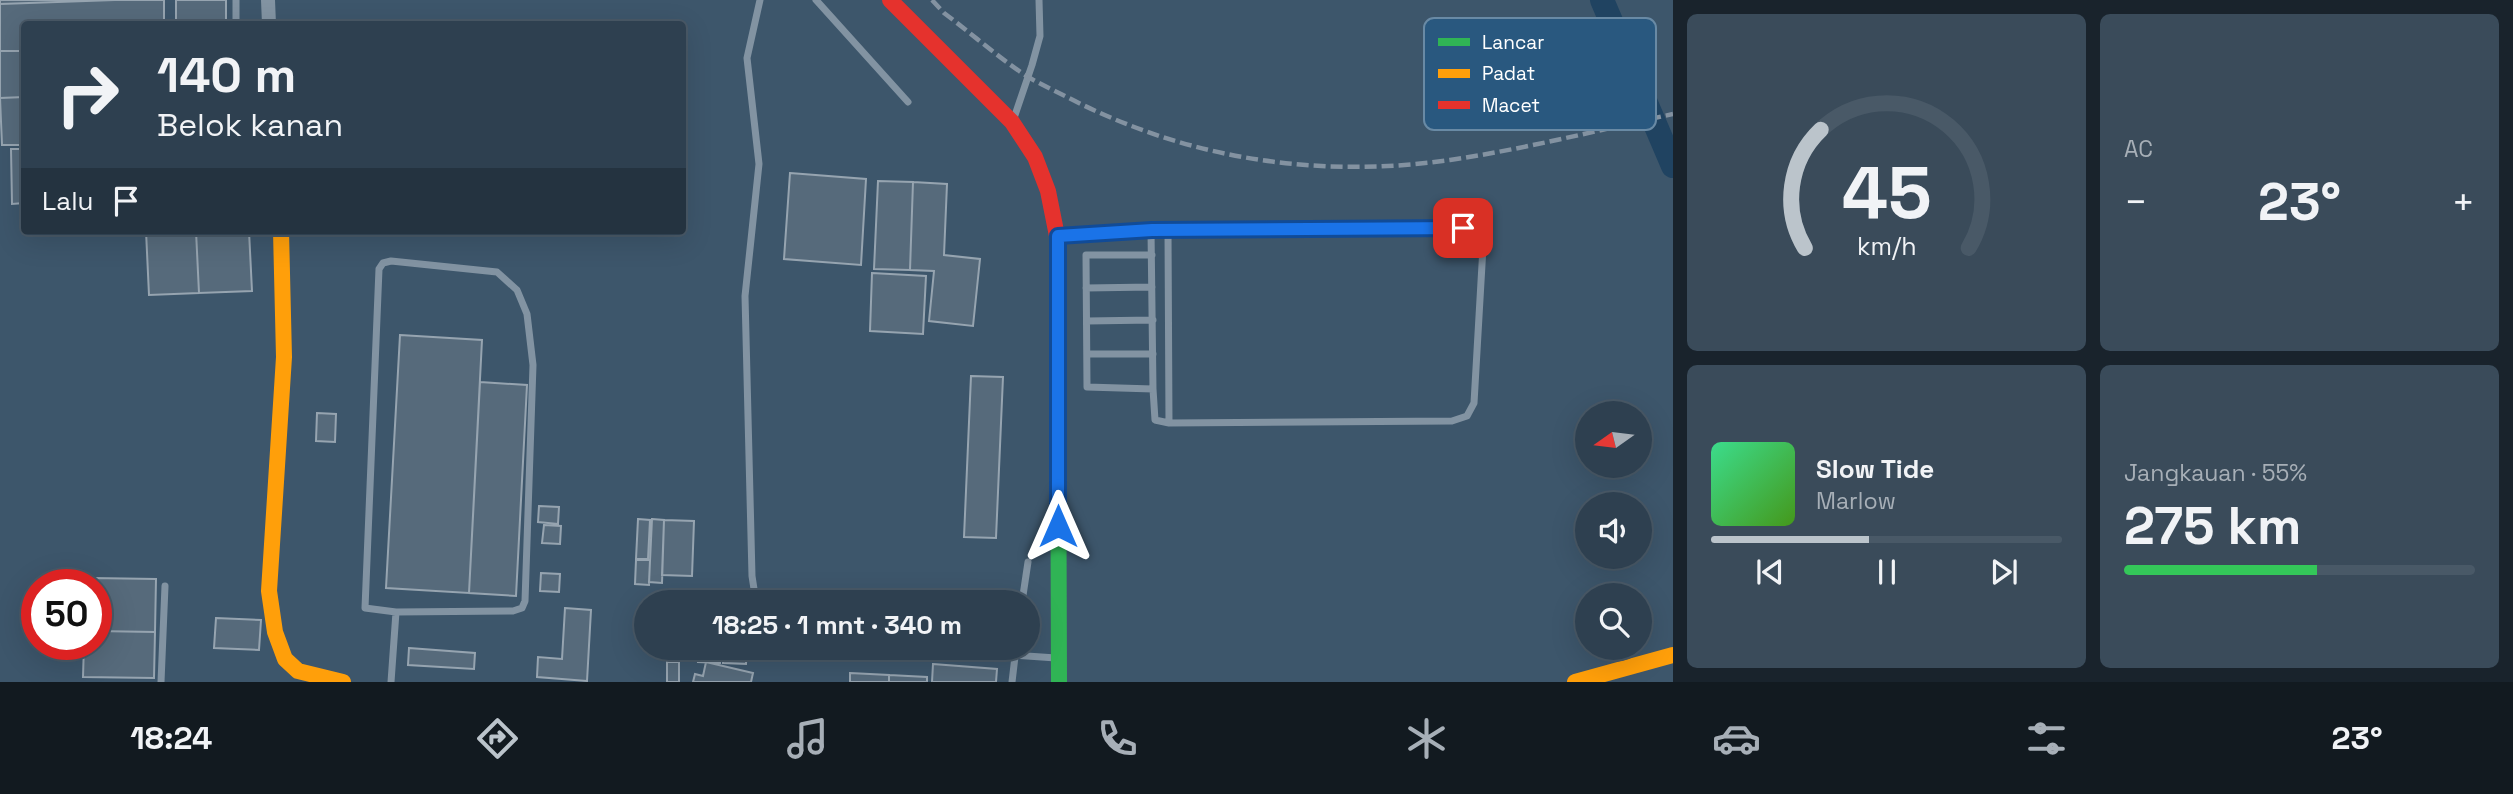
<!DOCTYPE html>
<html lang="id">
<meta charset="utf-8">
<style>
:root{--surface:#2e4050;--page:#3a4b5a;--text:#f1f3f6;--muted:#a7afb7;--line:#495967;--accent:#bbc4cb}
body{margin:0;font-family:"Space Grotesk",sans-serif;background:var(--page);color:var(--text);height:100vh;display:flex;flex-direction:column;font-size:26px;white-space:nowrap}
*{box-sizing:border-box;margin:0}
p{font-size:23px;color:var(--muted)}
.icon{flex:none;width:38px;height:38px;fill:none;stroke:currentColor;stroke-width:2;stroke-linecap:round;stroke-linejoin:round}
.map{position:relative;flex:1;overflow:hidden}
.panel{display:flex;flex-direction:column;gap:14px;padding:14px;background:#19232c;width:840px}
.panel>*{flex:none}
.top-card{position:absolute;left:21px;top:21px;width:665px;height:214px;border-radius:7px;box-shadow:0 7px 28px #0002,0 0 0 2px var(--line);background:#2e4050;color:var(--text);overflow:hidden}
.needle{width:46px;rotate:256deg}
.buttons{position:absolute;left:1575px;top:401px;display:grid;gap:14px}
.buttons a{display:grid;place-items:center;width:77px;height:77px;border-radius:50%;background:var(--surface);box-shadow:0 7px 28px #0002,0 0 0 2px var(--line);font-size:35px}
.speed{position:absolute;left:21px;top:569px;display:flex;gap:14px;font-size:35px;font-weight:700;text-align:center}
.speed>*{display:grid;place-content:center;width:91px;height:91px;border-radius:50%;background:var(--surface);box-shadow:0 7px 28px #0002,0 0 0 2px var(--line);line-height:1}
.speed .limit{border:10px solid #d22;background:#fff;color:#111}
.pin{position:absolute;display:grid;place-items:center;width:60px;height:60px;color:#fff;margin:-30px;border-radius:14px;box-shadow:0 4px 10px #0006}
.me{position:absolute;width:77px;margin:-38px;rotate:0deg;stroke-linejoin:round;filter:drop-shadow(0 0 5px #0008)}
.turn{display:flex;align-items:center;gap:24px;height:147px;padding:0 21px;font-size:32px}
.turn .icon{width:91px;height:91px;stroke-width:2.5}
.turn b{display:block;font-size:49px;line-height:60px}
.then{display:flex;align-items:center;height:66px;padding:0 21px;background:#0003;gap:14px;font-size:26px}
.big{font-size:52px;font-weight:700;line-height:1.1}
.panel .card{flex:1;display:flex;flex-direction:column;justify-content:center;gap:10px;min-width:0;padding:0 24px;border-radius:10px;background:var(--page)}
.panel .dial{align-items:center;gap:0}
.dial svg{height:182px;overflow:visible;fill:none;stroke:var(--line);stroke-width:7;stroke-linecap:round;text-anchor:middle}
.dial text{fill:var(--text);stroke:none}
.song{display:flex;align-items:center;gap:21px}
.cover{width:84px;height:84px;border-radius:10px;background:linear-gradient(135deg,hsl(150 70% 55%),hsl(100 70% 35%))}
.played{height:7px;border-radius:4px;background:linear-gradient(90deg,var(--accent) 45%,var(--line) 45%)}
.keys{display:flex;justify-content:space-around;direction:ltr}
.heat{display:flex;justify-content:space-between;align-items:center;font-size:38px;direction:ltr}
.charge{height:10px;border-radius:5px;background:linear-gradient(90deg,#34c759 55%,var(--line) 0)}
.panel .tiles{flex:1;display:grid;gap:14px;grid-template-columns:repeat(2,1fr)}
.trip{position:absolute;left:634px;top:590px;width:406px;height:70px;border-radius:35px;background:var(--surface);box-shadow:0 7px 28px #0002,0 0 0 2px var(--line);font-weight:700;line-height:70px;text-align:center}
.tab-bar{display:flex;height:112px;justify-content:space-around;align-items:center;background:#121a20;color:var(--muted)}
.tab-bar .icon{width:49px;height:49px}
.tab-bar .on{color:var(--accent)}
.tab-bar b{font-size:32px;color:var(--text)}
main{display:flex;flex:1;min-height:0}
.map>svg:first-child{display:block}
</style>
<main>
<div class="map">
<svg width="1673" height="682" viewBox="0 0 1673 682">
<rect width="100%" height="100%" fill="#3d566b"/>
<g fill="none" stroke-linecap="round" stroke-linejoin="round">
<path stroke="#204361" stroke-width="24" d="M1602,0l71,166"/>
</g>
<path fill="#566a7b" stroke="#96a4b0" stroke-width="2" d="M0,0h115l-115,4z
M115,0h49v24h-140v27h-24v-47z
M176,0h50v24h-50z
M0,51h24v46l-24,1z
M24,97v48h-22l-2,-47z
M11,149h13v54l-12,1z
M790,173l76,6 -5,86 -77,-6z
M878,181l35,1 -3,88 -36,-1z
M913,182l34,2 -3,71 36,4 -7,67 -44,-5 5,-50 -24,-1z
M146,231h50l3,62 -50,2z
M196,231h53l3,60 -53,2z
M872,273l54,3 -3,58 -53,-3z
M400,335l82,5 -13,253 -83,-5z
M971,376l32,1 -7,161 -32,-1z
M480,382l47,3 -11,211 -47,-3z
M317,413l19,1 -1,28 -19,-1z
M539,506l20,1 -1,17 -20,-2z
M638,519l12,1 -2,39h-12z
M652,519l12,1 -2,63 -13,-1z
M664,520l30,1 -2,55 -30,-1z
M544,525l17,1 -1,18 -18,-1z
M636,560h14l-1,25 -14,-1z
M541,573l19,1 -1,18 -19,-1z
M92,578l64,1 -1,53 -59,-1v-47h-4z
M565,608l26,2 -4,71 -50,-4 1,-20 24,2z
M216,618l45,2 -2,30 -45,-2z
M96,631l59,1 -1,46 -71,-1 1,-33h12z
M409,648l66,5 -1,16 -66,-4z
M699,648h21v15l-22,-1z
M723,648h24l-1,16 -23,-1z
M667,662h12v20h-12z
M706,662l47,11 -2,9h-58l2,-8 8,2z
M933,664l64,5 -1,13h-64z
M850,673l39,2v7h-39z
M889,675l38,2v5h-38z"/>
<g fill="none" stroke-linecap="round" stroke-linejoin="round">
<path stroke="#8293a2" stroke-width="7" d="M236,0v24
M816,0l92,102
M1013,121l19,-56 8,-29 -1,-36
M1151,230l2,159 -66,-2 -1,-132h66
M1059,236l92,-6 312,-2 13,5 7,14 -9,156 -7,13 -15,5 -283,2 -1,-192
M391,261l106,11 20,18 10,24 6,51 -8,236 -3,7 -9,3 -117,1 -31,-4 14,-339 4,-6z
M1086,288l66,-1
M1087,321l66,-1
M1087,354h66
M1153,389l2,31 14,3
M756,602l-4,-26 -7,-280 14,-132 -12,-106 13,-58
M1022,602l6,-40
M914,648l142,10
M161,682l4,-96
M391,682l5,-70
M1012,682l4,-34"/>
<path stroke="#8293a2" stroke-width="14" d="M268,0l1,24"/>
<path stroke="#30b455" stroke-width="16" d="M1058,364l1,318"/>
<path stroke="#ff9f0a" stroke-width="16" d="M281,231l3,126 -15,234 6,41 10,27 13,12 45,11
M1575,682l98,-27"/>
<path stroke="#e5322d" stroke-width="16" d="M890,0l122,122 23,35 13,34 9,45 1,128"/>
<path stroke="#8392a1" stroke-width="4.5" stroke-dasharray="12 5" stroke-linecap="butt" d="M932,0l12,13c28,21 55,45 84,64 12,7 25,13 37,19 121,63 251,83 385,64 75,-11 149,-30 223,-46"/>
</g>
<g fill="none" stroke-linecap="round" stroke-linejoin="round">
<g stroke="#114b97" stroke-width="18">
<path id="route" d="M1058,526v-290l94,-6 311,-2"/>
</g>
<use href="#route" stroke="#1a73e8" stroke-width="12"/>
</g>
<rect x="1424" y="18" width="232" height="112" rx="10" fill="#29587f" stroke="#698aa5" stroke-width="2"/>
<rect x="1438" y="38" width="32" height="8" fill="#30b455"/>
<rect x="1438" y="69" width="32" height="9" fill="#ff9f0a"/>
<rect x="1438" y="101" width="32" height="8" fill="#e5322d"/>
<g font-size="19" fill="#fff">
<text x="1482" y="49">Lancar</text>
<text x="1482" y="80">Padat</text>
<text x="1482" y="112">Macet</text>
</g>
</svg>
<div class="buttons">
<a><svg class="needle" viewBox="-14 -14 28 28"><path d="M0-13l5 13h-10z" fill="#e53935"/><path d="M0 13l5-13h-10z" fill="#a7afb7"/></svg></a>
<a><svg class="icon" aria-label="sound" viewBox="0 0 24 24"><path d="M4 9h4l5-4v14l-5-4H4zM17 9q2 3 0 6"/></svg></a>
<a><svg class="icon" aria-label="search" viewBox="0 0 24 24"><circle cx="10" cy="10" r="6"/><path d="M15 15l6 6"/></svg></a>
</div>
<div class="speed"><div class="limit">50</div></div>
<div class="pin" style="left:1463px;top:228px;background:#d93025"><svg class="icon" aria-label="arrive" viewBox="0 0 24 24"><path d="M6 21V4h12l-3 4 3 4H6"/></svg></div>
<svg class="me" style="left:1058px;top:526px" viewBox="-20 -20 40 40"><path d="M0-17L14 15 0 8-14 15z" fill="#1a73e8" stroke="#fff" stroke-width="4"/></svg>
<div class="trip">18:25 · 1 mnt · 340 m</div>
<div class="top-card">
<div class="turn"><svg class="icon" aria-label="right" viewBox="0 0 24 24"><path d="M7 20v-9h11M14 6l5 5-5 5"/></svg><div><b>140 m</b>Belok kanan</div></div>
<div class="then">Lalu<svg class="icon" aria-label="arrive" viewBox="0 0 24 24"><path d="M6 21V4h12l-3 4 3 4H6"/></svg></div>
</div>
</div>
<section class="panel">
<div class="tiles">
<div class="card dial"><svg viewBox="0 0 100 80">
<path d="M14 69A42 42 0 1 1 86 69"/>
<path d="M14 69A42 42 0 0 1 21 17" stroke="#bbc4cb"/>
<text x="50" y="56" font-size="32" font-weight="700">45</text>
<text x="50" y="72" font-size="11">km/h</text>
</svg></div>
<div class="card"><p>AC</p>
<div class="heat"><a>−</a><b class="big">23°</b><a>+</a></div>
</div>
<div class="card">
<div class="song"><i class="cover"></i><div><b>Slow Tide</b><p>Marlow</p></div></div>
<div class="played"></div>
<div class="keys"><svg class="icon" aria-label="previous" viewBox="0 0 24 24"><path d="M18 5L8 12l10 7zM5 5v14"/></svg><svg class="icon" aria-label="pause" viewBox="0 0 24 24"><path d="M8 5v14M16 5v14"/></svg><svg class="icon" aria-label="next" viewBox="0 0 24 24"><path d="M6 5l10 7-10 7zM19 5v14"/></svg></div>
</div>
<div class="card"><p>Jangkauan · 55%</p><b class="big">275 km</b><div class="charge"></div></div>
</div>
</section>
</main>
<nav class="tab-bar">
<b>18:24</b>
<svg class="icon on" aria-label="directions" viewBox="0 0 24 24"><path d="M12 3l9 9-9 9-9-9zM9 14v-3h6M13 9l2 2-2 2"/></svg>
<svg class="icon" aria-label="music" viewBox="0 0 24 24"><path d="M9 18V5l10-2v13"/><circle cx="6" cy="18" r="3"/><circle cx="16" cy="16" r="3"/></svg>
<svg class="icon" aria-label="phone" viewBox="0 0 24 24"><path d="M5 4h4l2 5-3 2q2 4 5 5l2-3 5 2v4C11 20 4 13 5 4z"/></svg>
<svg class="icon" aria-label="climate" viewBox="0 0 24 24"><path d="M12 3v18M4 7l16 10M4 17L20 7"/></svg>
<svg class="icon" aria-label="car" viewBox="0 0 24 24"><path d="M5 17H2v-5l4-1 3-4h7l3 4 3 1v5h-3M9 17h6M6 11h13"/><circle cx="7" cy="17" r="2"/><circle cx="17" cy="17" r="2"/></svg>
<svg class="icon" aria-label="filters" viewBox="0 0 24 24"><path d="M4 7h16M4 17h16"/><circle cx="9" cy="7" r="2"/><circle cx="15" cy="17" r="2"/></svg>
<b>23°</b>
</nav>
